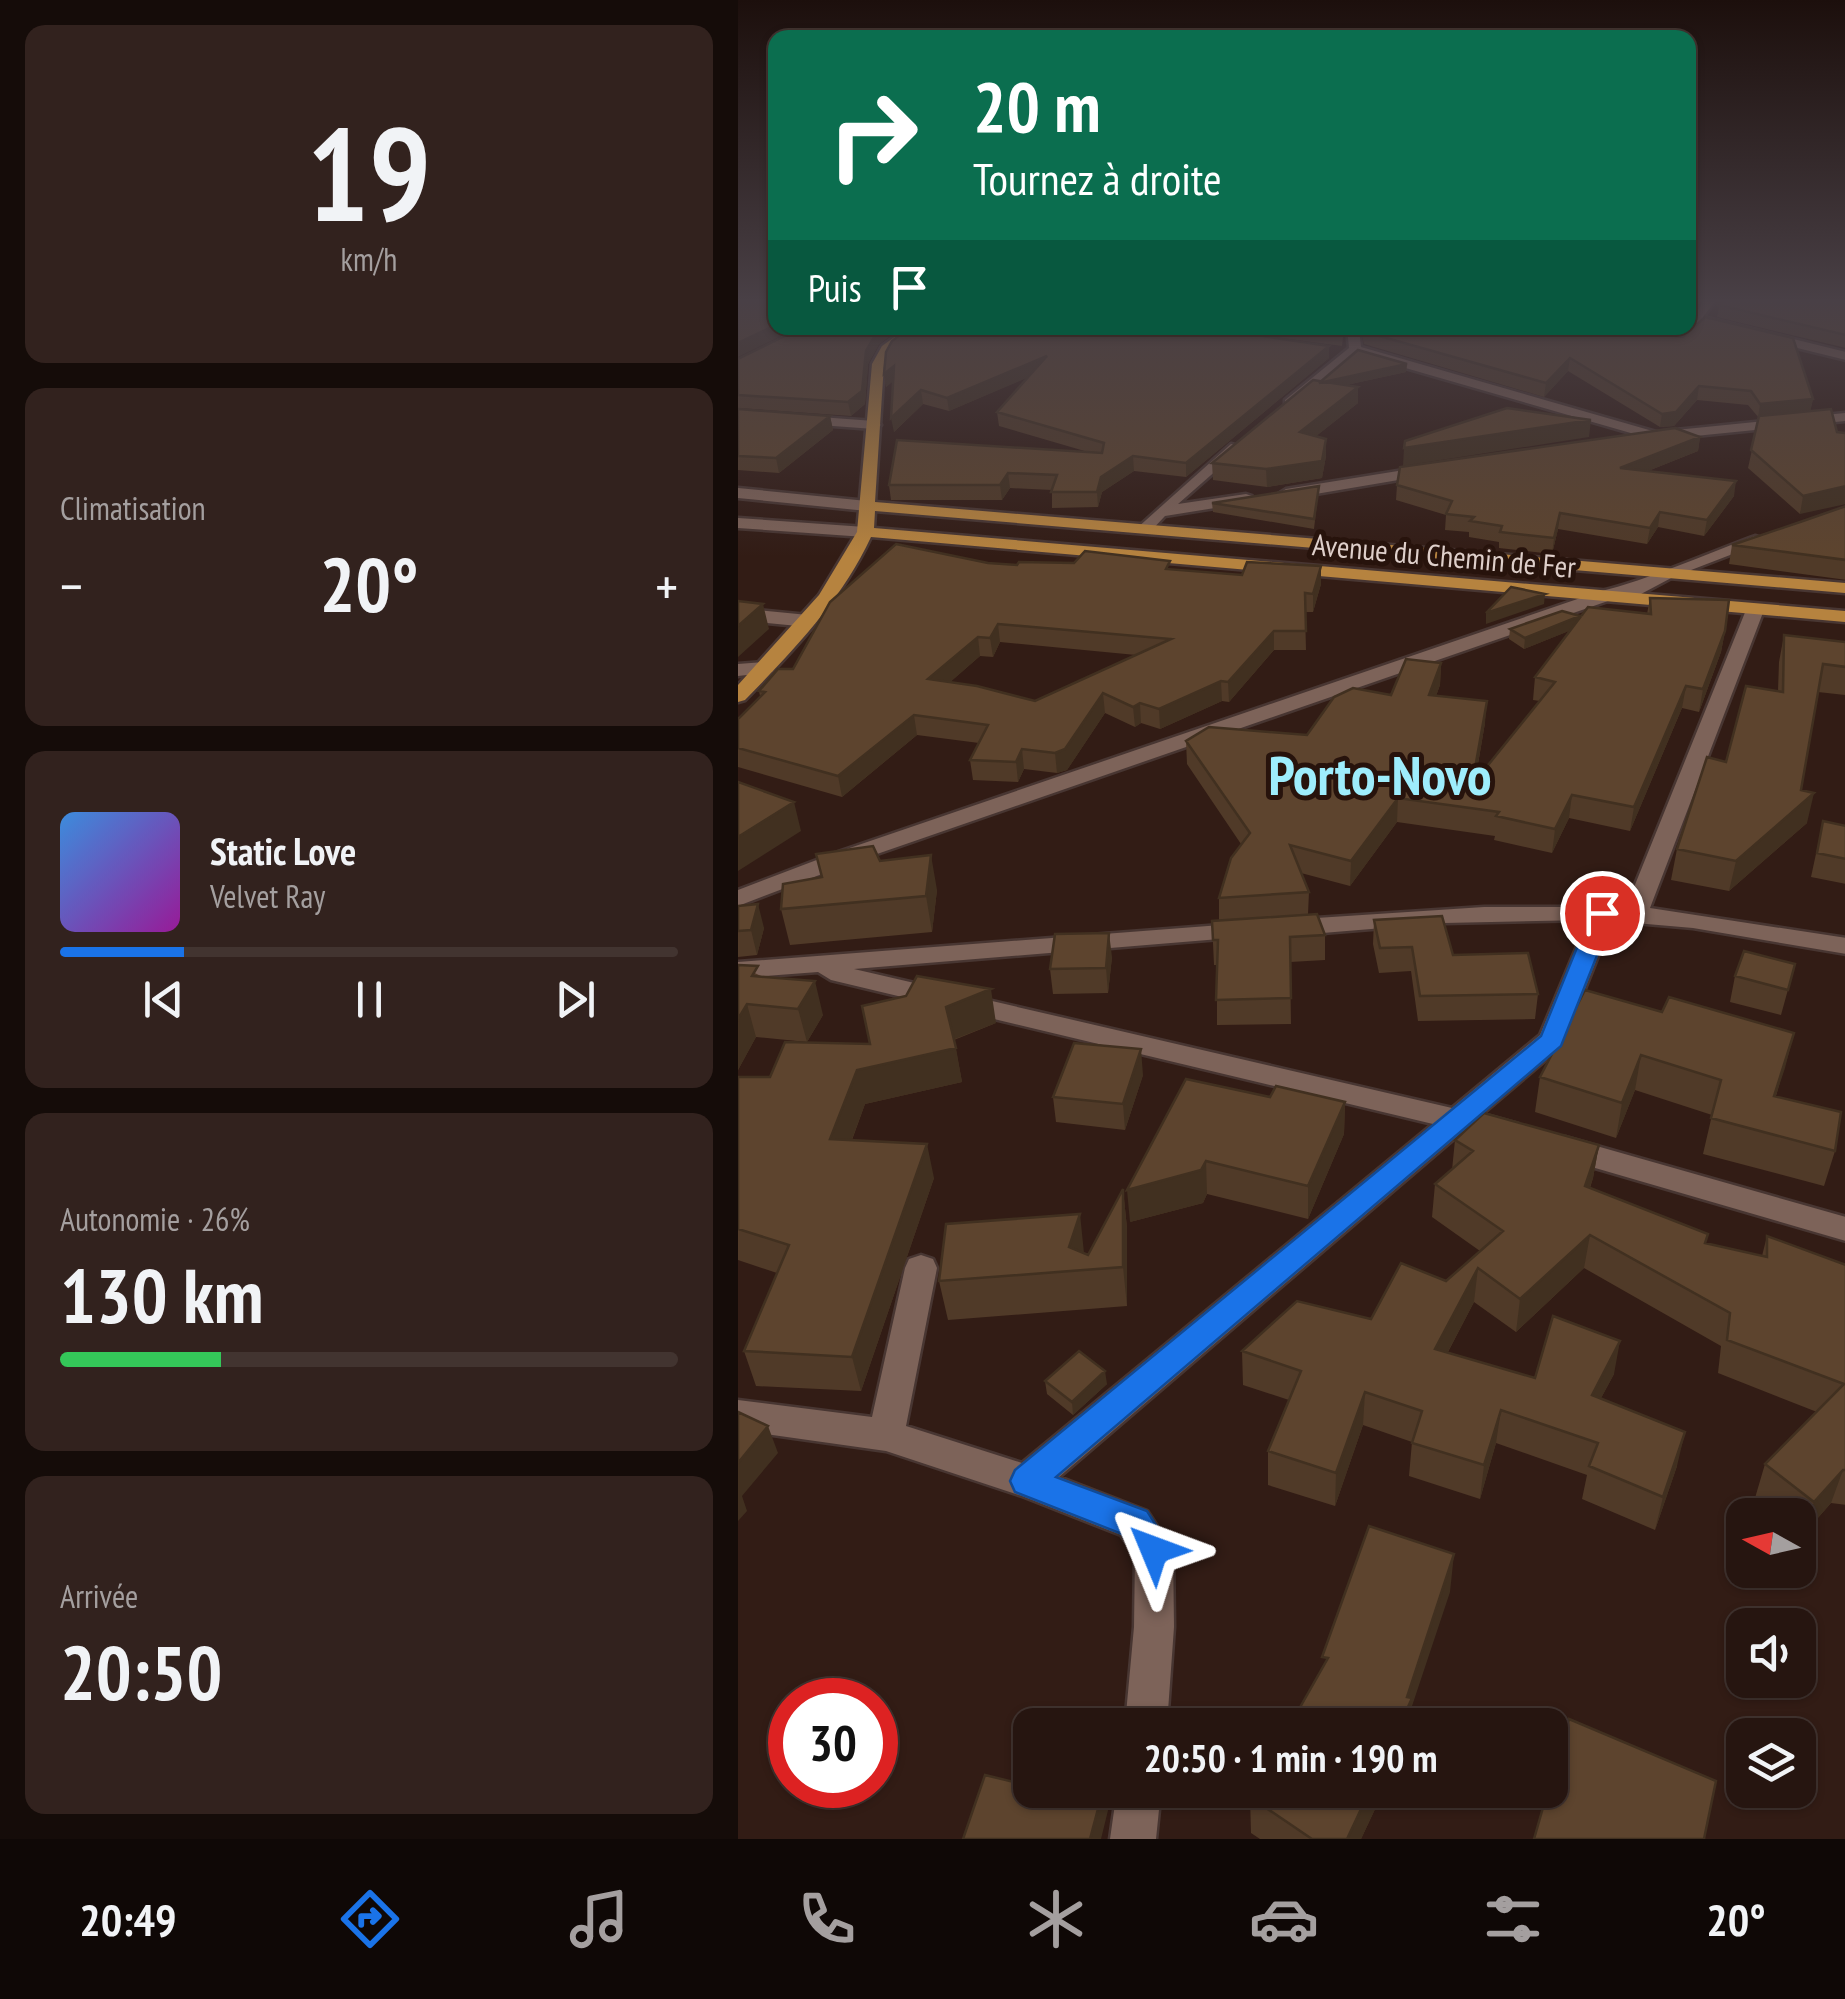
<!DOCTYPE html>
<html lang="fr">
<meta charset="utf-8">
<style>
:root{--surface:#261510;--page:#32221e;--text:#f1f3f6;--muted:#a49f9f;--line:#423430;--accent:#1a73e8}
body{margin:0;font-family:"PT Sans Narrow",sans-serif;background:var(--page);color:var(--text);height:100vh;display:flex;flex-direction:column;font-size:38px;white-space:nowrap}
*{box-sizing:border-box;margin:0}
p{font-size:32px;color:var(--muted)}
.icon{flex:none;width:55px;height:55px;fill:none;stroke:currentColor;stroke-width:2;stroke-linecap:round;stroke-linejoin:round}
.map{position:relative;flex:1;overflow:hidden}
.side{display:flex;flex-direction:column;gap:25px;padding:25px;background:#150c09;width:738px}
.side>*{flex:none}
.guide{position:absolute;left:30px;top:30px;width:928px;height:305px;border-radius:20px;box-shadow:0 2px 8px #0004,0 0 0 2px var(--line);background:#0b6e4f;color:#fff;overflow:hidden}
.needle{width:65px;rotate:278deg}
.fabs{position:absolute;left:988px;top:1498px;display:grid;gap:20px}
.fabs a{display:grid;place-items:center;width:90px;height:90px;border-radius:20px;background:var(--surface);box-shadow:0 2px 8px #0004,0 0 0 2px var(--line);font-size:50px}
.speed{position:absolute;left:30px;top:1678px;display:flex;gap:20px;font-size:50px;font-weight:700;text-align:center}
.speed>*{display:grid;place-content:center;width:130px;height:130px;border-radius:50%;background:var(--surface);box-shadow:0 2px 8px #0004,0 0 0 2px var(--line);line-height:1}
.speed .limit{border:15px solid #d22;background:#fff;color:#111}
.pin{position:absolute;display:grid;place-items:center;width:85px;height:85px;color:#fff;margin:-42px;border:5px solid #fff;border-radius:50%;box-shadow:0 2px 10px #0007}
.me{position:absolute;width:110px;margin:-55px;rotate:314deg;stroke-linejoin:round;filter:drop-shadow(0 0 8px #0008)}
.turn{display:flex;align-items:center;gap:35px;height:210px;padding:0 40px;font-size:45px}
.turn .icon{width:130px;height:130px;stroke-width:2.5}
.turn b{display:block;font-size:70px;line-height:85px}
.then{display:flex;align-items:center;height:95px;padding:0 40px;background:#0003;gap:20px;font-size:38px}
.big{font-size:75px;font-weight:700;line-height:1.1}
.side .tile{flex:1;display:flex;flex-direction:column;justify-content:center;gap:15px;min-width:0;padding:0 35px;border-radius:20px;background:var(--page)}
.side .dial{align-items:center;gap:0}
.dial b{font-size:130px;line-height:1}
.song{display:flex;align-items:center;gap:30px}
.cover{width:120px;height:120px;border-radius:15px;background:linear-gradient(135deg,hsl(210 70% 55%),hsl(300 70% 35%))}
.played{height:10px;border-radius:5px;background:linear-gradient(90deg,var(--accent) 20%,var(--line) 20%)}
.keys{display:flex;justify-content:space-around;direction:ltr}
.heat{display:flex;justify-content:space-between;align-items:center;font-size:55px;direction:ltr}
.charge{height:15px;border-radius:8px;background:linear-gradient(90deg,#34c759 26%,var(--line) 0)}
.trip{position:absolute;left:275px;top:1708px;width:555px;height:100px;border-radius:20px;background:var(--surface);box-shadow:0 2px 8px #0004,0 0 0 2px var(--line);font-weight:700;line-height:100px;text-align:center}
.tabs{display:flex;height:160px;justify-content:space-around;align-items:center;background:#0f0806;color:var(--muted)}
.tabs .icon{width:70px;height:70px}
.tabs .on{color:var(--accent)}
.tabs b{font-size:45px;color:var(--text)}
main{display:flex;flex:1;min-height:0}
.map>svg:first-child{display:block}
</style>
<main>
<section class="side">
<div class="tile dial"><b>19</b><p>km/h</p></div>
<div class="tile"><p>Climatisation</p>
<div class="heat"><a>−</a><b class="big">20°</b><a>+</a></div>
</div>
<div class="tile">
<div class="song"><i class="cover"></i><div><b>Static Love</b><p>Velvet Ray</p></div></div>
<div class="played"></div>
<div class="keys"><svg class="icon" aria-label="previous" viewBox="0 0 24 24"><path d="M18 5L8 12l10 7zM5 5v14"/></svg><svg class="icon" aria-label="pause" viewBox="0 0 24 24"><path d="M8 5v14M16 5v14"/></svg><svg class="icon" aria-label="next" viewBox="0 0 24 24"><path d="M6 5l10 7-10 7zM19 5v14"/></svg></div>
</div>
<div class="tile"><p>Autonomie · 26%</p><b class="big">130 km</b><div class="charge"></div></div>
<div class="tile"><p>Arrivée</p><b class="big">20:50</b></div>
</section>
<div class="map">
<svg width="1108" height="1839" viewBox="0 0 1108 1839">
<rect width="100%" height="100%" fill="#321c15"/>
<g fill="none" stroke-linecap="round" stroke-linejoin="round">
<g stroke="#483632" stroke-width="5">
<path id="minor" d="M966,300h12l-13,17 143,35v8l-155,-38z
M609,328h12l2,19 295,85 190,-19v8l-191,19 -298,-86 -62,52h-10v-6l64,-52z
M0,411l136,10 7,4 -7,4 -136,-10z
M493,444l12,3 -65,57 68,-10 6,2v6l-87,14 -15,16h-12l-2,-3z
M691,466l8,5 -3,3 -148,25 -8,-5 8,-5z
M0,488l129,13 8,5 -8,5 -129,-13z
M0,518l127,9 8,5 -8,5 -127,-9z
M1017,536l14,4 -96,37 -32,17 -33,7 -757,262 -113,43v-16l97,-37 763,-261c53,-13 105,-37 157,-56z
M1017,605l9,5 -114,298 196,30v16l-153,-26 -81,-7 -50,125 -80,68 36,10 5,7 -5,7 -10,4 -45,-11 -404,346 88,34 26,39 1,77 -7,98h-42l9,-98 1,-72 -14,-20 -99,-39 -136,-45 -148,-21v-30l134,17 33,-149 4,-9 12,-4 12,4 4,9 -31,158 116,37 411,-339 -602,-144 -13,-8 -80,6v-16l509,-39 9,3 4,5 -4,5 -402,33 598,139 88,-73 48,-115 -144,3 -158,13 -13,-8 13,-8 198,-13h142l120,-297z
M0,608l70,7 9,6 -9,6 -70,-7z
M27,662l10,6 -3,4 -34,4v-12z
M827,1137l281,80v24l-292,-85 -4,-8 4,-8z
M379,1790h44l-5,49h-46z"/>
</g>
<g stroke="#483632" stroke-width="5">
<path id="major" d="M169,328h13l-29,23 -7,13 -9,138 971,81v10l-971,-82 -1,17 972,83v11l-975,-85c-30,64 -78,114 -126,163l-7,2v-17l81,-90 38,-63 15,-168 10,-18z"/>
</g>
<use href="#minor" fill="#7d6359" fill-rule="evenodd"/>
<use href="#major" fill="#b6833f" fill-rule="evenodd"/>
</g>
<path fill="#503a28" fill-rule="evenodd" d="M950,300h13l-4,4 -9,-1z
M979,300h129v48l-129,-31 2,-10 -3,-1z
M63,328h100l-22,16 -11,20 -3,40 -14,12 -113,-8v-49z
M469,328h137l-2,18z
M622,328h255l-4,2 202,69 -3,12 21,-2 -31,105 -52,-46 11,-50 -11,-13 -51,-5 -23,26 -14,1 -92,-56 -24,26 -180,-53z
M591,358l-143,119 -52,-6 -32,21 -4,15 -46,1v-18l-42,-2 -8,12h-111l-2,-15 199,-33 -89,-26 -2,-14 31,-35 -79,34 -26,-7 -29,28 -1,-51 -7,6 -2,-13z
M669,364l-1,8 -60,13 12,18 -42,33 10,3v17l-4,22 -55,9 -54,-7 -1,-17 108,-81z
M0,409l92,7 3,14 -54,43 -41,-3z
M962,437l-2,14 -50,20 86,25 -30,40 -46,-9 -11,17 -89,-15 -6,25 -53,-6v-6l-30,-5v-5l-24,-2 1,-15 -50,-15 1,-15z
M581,486l-5,43 -101,-17 -1,-9z
M1108,506v74l-117,-16 3,-19z
M250,563l182,7 72,5 79,-9v18l-8,28h-8l1,38h-32l-45,52 -7,-1 -62,28 -19,-6 -6,4 -30,-14 -38,57 -10,3 -33,-4 -6,13 -45,-2 -3,-20 9,-17 -62,-8 -75,62 -104,-30v-48l22,-23 -1,-5 34,-22zM262,642l136,13 -101,46 -85,-19 30,-26 13,1z
M912,598l75,33 -4,21 -22,60 -17,-4 -52,123 -61,-13 -17,35 -58,-13 1,-4 -98,-14 -47,64 -49,-13 8,19 -1,22 17,21v25l-35,2 1,62 -74,1v-60h-3l-2,-44h7v-23l22,-54 -54,-80 -1,-23 121,-6 84,-40 50,-32 -1,22 -4,11 49,27 -10,59 65,-81 -7,-1 2,-23 36,-47 -47,19 -15,-10 1,-10 70,-13 67,-2z
M1046,635l62,7v53l-28,-3 -17,98 6,33 -78,68 -58,-11 6,-31 49,-87 52,-71 1,-29z
M1085,821l23,5v58l-35,-7z
M142,861l57,29 -5,42 -142,13 -9,-36 40,-32z
M0,906l26,22 -7,27 -19,2z
M636,920l164,74 -3,25 -117,2 -7,-50 -32,2 -6,-29z
M374,957l-4,36 -55,1 -3,-25z
M1057,964l-14,51 -51,-13 5,-26z
M0,965l23,11 62,39 -16,27 -51,-5 -18,33z
M924,1012l132,21 -18,63 59,55 -11,35 -121,-32 9,-39 -77,-25 -19,48 -81,-26 5,-35z
M258,1023l-42,17 8,42 -97,22 -13,36 82,38 -73,213 -105,-5 -12,-35 33,-78 -39,-13v-183h32l100,-33z
M405,1075l-18,55 -69,-8 -3,-25z
M532,1097l75,5 -1,32 -36,85 -101,-25 -4,9 -73,19z
M717,1140l144,5 -6,33 -3,10 116,55 56,13 5,-20 79,29v240l-15,-2 -29,33 -4,-3v-18h-22l-21,-17 10,-34 52,-52 -99,-39 3,-27 -137,-78 -68,64 -42,-30 -26,50 87,26 79,-4 -13,24 76,68 -22,64 -73,-31 5,-24 -91,-32 -16,56 -71,-23 3,-34 -49,-17 -28,81 -67,-21v-34l21,-51 -46,-15 -1,-34 129,-32 75,-38 34,-30 -48,-34 3,-33 17,-14z
M385,1189l4,39v78l-179,14 -9,-39 145,-28 4,2z
M307,1381l62,3 -34,31 -26,-21z
M516,1790h130l-23,49h-101l-9,-6 -1,-36z"/>
<path fill="#413020" d="M38,325v3h21l-59,29v-14z
M145,328h18l-22,16 -11,20 -3,40 -14,12 -3,-14 18,-51 11,-19z
M591,346v12l-143,119v-14z
M309,356l1,13 -99,42 -2,-13z
M832,358l-2,13 -24,26 2,-14z
M669,364l-1,8 -87,19v-8z
M156,366l2,13 -10,8 -2,-13z
M961,386l-2,14 -23,26 -14,1 2,-13z
M620,387v16l-58,46v-17z
M183,390l2,14 -29,28 -3,-14z
M1075,399l-3,14 -52,5 2,-14z
M92,416l3,14 -54,43 -3,-15z
M853,420l-2,17 -186,29 1,-18z
M962,437l-2,14 -80,32 2,-15z
M588,439v17l-4,22 -55,9 -1,-18z
M395,456l1,15 -32,21 -4,15 -1,-15 4,-15z
M270,473l2,15 -8,12 -2,-15z
M998,481l-2,15 -30,40 3,-16z
M1108,486v18l-46,10 3,-18z
M922,512l-2,15 -11,17 3,-16z
M822,513l-2,16 -6,25 2,-16z
M583,566v18l-8,28v-18z
M807,594l-1,10 -58,20v-11z
M25,604l6,25 -31,28v-31z
M842,616l-1,11 -55,22 1,-11z
M260,624l2,18 -7,15 -3,-19z
M536,631v19l-45,52 -1,-20z
M987,631l-4,21 -22,60 4,-23z
M240,637l2,19 -49,43 -3,-20z
M703,663l-1,22 -12,33 1,-23z
M483,681l1,20 -62,28 -1,-20z
M948,686l-4,22 -52,123 4,-24z
M365,693l2,20 -38,57 -10,3 -2,-20z
M749,701l-2,22 -15,86 2,-24z
M402,703l1,20 -6,4 -2,-20z
M176,715l3,20 -75,62 -4,-21z
M284,749l2,20 -6,13 -2,-20z
M1076,793l-7,30 -78,68 7,-30z
M834,795l-3,23 -17,35 3,-24z
M660,798l-1,24 -47,64 1,-25z
M56,802l7,29 -63,40v-34z
M193,855l6,35 -5,42 -6,-36z
M20,904l6,24 -7,27 -6,-25z
M371,933l3,24 -4,36 -2,-25z
M77,981l8,34 -16,27 -9,-33z
M253,989l5,34 -44,17 -6,-33z
M9,1004l9,33 -18,33v-51z
M1056,1033l-9,35 -21,63 10,-35z
M218,1048l6,34 -97,22 -26,70 -9,-35 27,-69z
M403,1049l2,26 -18,55 -2,-26z
M903,1055l-6,35 -19,48 6,-35z
M607,1102l-1,32 -36,85v-33z
M189,1144l7,34 -73,213 -9,-34z
M861,1145l-6,33 -14,41 6,-33z
M468,1161l1,33 -4,9 -73,19 -3,-32z
M385,1189l4,39v78l-4,-39z
M342,1214l4,39 -15,-6z
M852,1235l-6,33 -68,64 4,-33z
M740,1268l-4,34 -42,80 3,-33z
M882,1341l-6,33 -29,54 7,-33z
M367,1371l2,13 -34,31 -1,-13z
M627,1392l-2,33 -28,81 1,-33z
M763,1410l-5,33 -16,56 4,-34z
M30,1426l10,27 -36,43 5,15 -9,10v-58z
M947,1432l-8,34 -22,64 8,-33z
M1105,1470l-12,33 -29,33 12,-34z
M716,1554l-4,38 -40,120 -1,13h-9l7,-28z
M365,1790h10l-12,49h-11z
M632,1790h14l-23,49h-14z"/>
<path fill="#5d442e" stroke="#413020" stroke-width="2.5" fill-rule="evenodd" d="M3,300h35v25l-38,18v-42z
M987,300h121v35l-127,-30z
M967,317l88,21 20,61 -53,5 -9,-13 -52,-5 -23,26 -14,2 -92,-56 -24,25 -181,-51 -1,-4h229l90,9z
M63,328h82l-6,4 -11,19 -4,40 -14,11 -110,-7v-36z
M171,328h298l122,18 -143,117 -53,-7 -32,21 -4,15h-46l6,-17 -49,-2 -8,12h-111l8,-45 205,13 2,-10 -107,-31 50,-56 -100,42 -26,-8 -30,28 3,-52 -10,8 2,-22 6,-11z
M561,328h44v5z
M620,350l49,14 -88,19z
M575,380l45,7 -58,45 26,7 -4,22 -56,8 -54,-6z
M769,408l84,12 -187,28 1,-7z
M0,409l92,7 -54,42 -38,-2z
M1093,409l6,23 9,1v53l-43,10 -52,-46 8,-34z
M937,428l25,9 -80,31 116,13 -29,39 -47,-8 -10,16 -90,-15 -6,25 -54,-6 2,-6 -32,-5 4,-4 -28,-3 6,-13 -55,-16 3,-18z
M581,486l-5,33 -102,-16z
M1108,506v54l-114,-15 71,-24z
M158,544l92,19 29,2 2,-3 55,1 11,-12 85,10 -4,8 76,6 5,-13 74,4 -8,28 -8,-1 1,38h-32l-46,51 -7,-1 -62,28 -19,-6 -7,4 -30,-14 -38,56 -10,4 -33,-4 -6,13 -46,-2 18,-35 -74,-10 -76,61 -100,-28v-29l27,-27 -6,-1 19,-22h15l37,-67zM260,624l173,15 -136,62 -58,-15 -49,-7 50,-42 12,1z
M773,587l34,7 -59,19z
M912,598l79,2 -4,31 -22,58 -17,-3 -52,121 -62,-12 -17,34 -59,-13 3,-4 -101,-14 -47,63 -61,-16 19,47 -90,6 12,-40 19,-25 -64,-92 23,-14 98,8 27,-38 19,-9 38,7 15,-36 35,4 -12,32 58,6 -15,84 83,-103 -20,-5 53,-70 63,7z
M0,601l25,3 -25,22z
M824,611l18,5 -55,22 -15,-9z
M1046,635l62,7v25l-23,-3 -22,126 13,3 -78,68 -59,-12 30,-92 19,5 20,-76 37,6z
M0,782l56,20 -56,35z
M1085,821l23,5v33l-29,-6z
M135,846l7,15 51,-6 -5,41 -145,13 2,-25 39,-7 -6,-23z
M20,904l-7,26 -13,1v-25z
M579,914l8,21 -35,2 1,61 -75,2 2,-60h-5l-1,-19z
M704,916l11,39 75,-2 10,41 -118,2 -8,-49 -32,1 -6,-28z
M371,933l-3,35 -56,1 5,-35z
M1006,951l51,13 -7,26 -53,-14z
M0,965l20,1 -6,10 63,5 -17,28 -51,-5 -9,15z
M179,976l74,13 -45,18 10,41 -99,22 -27,69 97,5 -75,213 -108,-6 45,-106 -51,-16v-152h32l15,-35 85,2 -8,-38 44,-10z
M847,990l77,22 7,-15 125,36 -20,63 67,16 -6,39 -124,-33 10,-38 -80,-25 -19,48 -82,-26z
M336,1043l67,6 -18,55 -70,-7z
M448,1079l84,18 6,-11 69,16 -37,84 -102,-25 -5,9 -74,20z
M746,1113l115,32 -14,41 123,48 -3,9 62,14v-21l79,29v205h-3l-29,32 -49,-38 79,-80 -117,-44 3,-27 -140,-78 -70,64 -42,-31 -43,81 100,29 18,-62 67,25 -28,54 93,37 -22,65 -74,-31 9,-23 -97,-33 -17,55 -72,-22 10,-32 -57,-19 -29,81 -68,-22 33,-80 -59,-20 55,-50 74,18 30,-56 45,18 57,-50 -68,-47 38,-33 -18,-11z
M385,1189v78l-184,14 7,-57 134,-10 -11,33 19,8z
M341,1351l26,20 -33,31 -27,-21z
M0,1412l30,14 -30,37z
M631,1526l85,28 -47,143 5,1 -12,27h-110l38,-67 -6,-1z
M831,1719l147,62 -12,58h-170l14,-49h2v-8z
M247,1775l45,11v4l25,2 1,-2h47l-13,49h-127z
M516,1790h116l-23,49h-35l-62,-42z"/>
<linearGradient id="sky" x2="0" y2="1"><stop stop-color="#1c0f0c"/><stop offset="0.54" stop-color="#494046"/><stop offset="1" stop-color="#494046" stop-opacity="0"/></linearGradient>
<rect width="1108" height="557" fill="url(#sky)"/>
<path fill="#1a73e8" stroke="#114b97" stroke-width="2.5" d="M864,906l12,7 -53,133 -505,431 91,34 25,39 -5,12 -13,5 -12,-5 -20,-28 -107,-42 -5,-11 5,-11 526,-434 50,-123z"/>
<g text-anchor="middle" dominant-baseline="central" stroke-width="10" stroke-linejoin="round" paint-order="stroke">
<g font-size="30" fill="#decfca" stroke="#27130c">
<text transform="translate(706 555) rotate(5)">Avenue du Chemin de Fer</text>
</g>
<g font-size="55" font-weight="bold" fill="#9eedfc" stroke="#27130c">
<text x="642" y="774">Porto-Novo</text>
</g>
</g>
</svg>
<div class="fabs">
<a><svg class="needle" viewBox="-14 -14 28 28"><path d="M0-13l5 13h-10z" fill="#e53935"/><path d="M0 13l5-13h-10z" fill="#a49f9f"/></svg></a>
<a><svg class="icon" aria-label="sound" viewBox="0 0 24 24"><path d="M4 9h4l5-4v14l-5-4H4zM17 9q2 3 0 6"/></svg></a>
<a><svg class="icon" aria-label="layers" viewBox="0 0 24 24"><path d="M12 4l9 5-9 5-9-5zM3 14l9 5 9-5"/></svg></a>
</div>
<div class="speed"><div class="limit">30</div></div>
<div class="pin" style="left:864px;top:913px;background:#d93025"><svg class="icon" aria-label="arrive" viewBox="0 0 24 24"><path d="M6 21V4h12l-3 4 3 4H6"/></svg></div>
<svg class="me" style="left:416px;top:1550px" viewBox="-20 -20 40 40"><path d="M0-17L14 15 0 8-14 15z" fill="#1a73e8" stroke="#fff" stroke-width="4"/></svg>
<div class="trip">20:50 · 1 min · 190 m</div>
<div class="guide">
<div class="turn"><svg class="icon" aria-label="right" viewBox="0 0 24 24"><path d="M7 20v-9h11M14 6l5 5-5 5"/></svg><div><b>20 m</b>Tournez à droite</div></div>
<div class="then">Puis<svg class="icon" aria-label="arrive" viewBox="0 0 24 24"><path d="M6 21V4h12l-3 4 3 4H6"/></svg></div>
</div>
</div>
</main>
<nav class="tabs">
<b>20:49</b>
<svg class="icon on" aria-label="directions" viewBox="0 0 24 24"><path d="M12 3l9 9-9 9-9-9zM9 14v-3h6M13 9l2 2-2 2"/></svg>
<svg class="icon" aria-label="music" viewBox="0 0 24 24"><path d="M9 18V5l10-2v13"/><circle cx="6" cy="18" r="3"/><circle cx="16" cy="16" r="3"/></svg>
<svg class="icon" aria-label="phone" viewBox="0 0 24 24"><path d="M5 4h4l2 5-3 2q2 4 5 5l2-3 5 2v4C11 20 4 13 5 4z"/></svg>
<svg class="icon" aria-label="climate" viewBox="0 0 24 24"><path d="M12 3v18M4 7l16 10M4 17L20 7"/></svg>
<svg class="icon" aria-label="car" viewBox="0 0 24 24"><path d="M5 17H2v-5l4-1 3-4h7l3 4 3 1v5h-3M9 17h6M6 11h13"/><circle cx="7" cy="17" r="2"/><circle cx="17" cy="17" r="2"/></svg>
<svg class="icon" aria-label="filters" viewBox="0 0 24 24"><path d="M4 7h16M4 17h16"/><circle cx="9" cy="7" r="2"/><circle cx="15" cy="17" r="2"/></svg>
<b>20°</b>
</nav>
